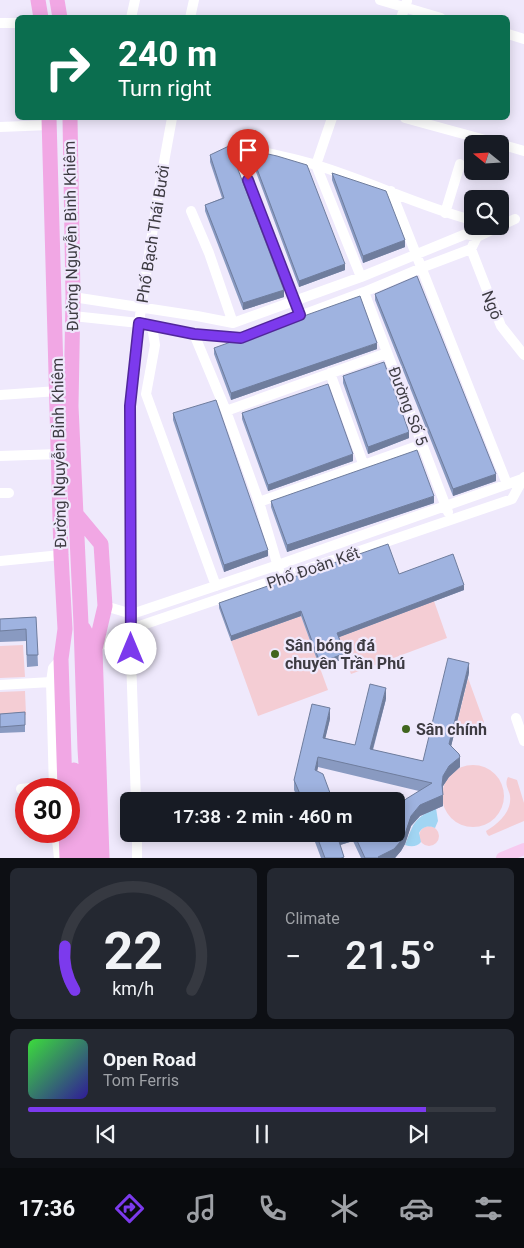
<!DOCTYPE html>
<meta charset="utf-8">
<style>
:root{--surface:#171b24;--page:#242831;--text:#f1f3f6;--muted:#9ea1a6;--line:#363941;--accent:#7c3aed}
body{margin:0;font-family:Roboto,sans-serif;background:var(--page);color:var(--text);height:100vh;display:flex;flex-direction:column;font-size:19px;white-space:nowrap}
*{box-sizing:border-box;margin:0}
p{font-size:16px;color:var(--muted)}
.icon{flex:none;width:28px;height:28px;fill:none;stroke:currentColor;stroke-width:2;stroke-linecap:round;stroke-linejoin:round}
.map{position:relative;height:858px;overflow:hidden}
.details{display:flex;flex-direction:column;gap:10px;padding:10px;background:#0d0f14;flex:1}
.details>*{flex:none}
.guide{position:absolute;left:15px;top:15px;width:495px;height:105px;border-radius:8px;box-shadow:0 2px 12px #0003;background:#0b6e4f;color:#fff;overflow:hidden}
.needle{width:32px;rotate:288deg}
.tools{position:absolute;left:464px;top:135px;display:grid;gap:10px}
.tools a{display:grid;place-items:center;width:45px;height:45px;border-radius:8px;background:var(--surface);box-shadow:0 2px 12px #0003;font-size:25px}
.speed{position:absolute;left:15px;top:778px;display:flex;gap:10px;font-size:25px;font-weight:700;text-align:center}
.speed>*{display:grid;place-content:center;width:65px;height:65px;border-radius:50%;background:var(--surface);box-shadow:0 2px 12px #0003;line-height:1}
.speed .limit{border:8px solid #d22;background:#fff;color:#111}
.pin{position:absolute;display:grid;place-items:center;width:42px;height:42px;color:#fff;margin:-51px -21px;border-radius:50% 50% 50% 0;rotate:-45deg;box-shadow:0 0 5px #0007}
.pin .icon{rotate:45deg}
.me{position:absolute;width:55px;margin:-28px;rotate:0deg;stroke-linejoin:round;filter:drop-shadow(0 0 4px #0008)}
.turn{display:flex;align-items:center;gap:18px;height:105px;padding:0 20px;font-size:22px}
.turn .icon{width:65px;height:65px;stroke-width:2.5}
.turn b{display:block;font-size:35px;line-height:42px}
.big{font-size:38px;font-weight:600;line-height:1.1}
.details .tile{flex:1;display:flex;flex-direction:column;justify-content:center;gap:8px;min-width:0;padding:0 18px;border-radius:8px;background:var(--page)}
.details .dial{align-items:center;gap:0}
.dial svg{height:130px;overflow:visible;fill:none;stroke:var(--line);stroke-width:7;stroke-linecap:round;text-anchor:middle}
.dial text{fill:var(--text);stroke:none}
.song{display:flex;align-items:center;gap:15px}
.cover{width:60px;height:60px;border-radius:8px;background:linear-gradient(135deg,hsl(120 70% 55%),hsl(250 70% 35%))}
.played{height:5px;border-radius:2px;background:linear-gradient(90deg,var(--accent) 85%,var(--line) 85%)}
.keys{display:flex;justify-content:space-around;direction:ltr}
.heat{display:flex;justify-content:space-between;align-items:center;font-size:28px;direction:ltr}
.details .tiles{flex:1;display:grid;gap:10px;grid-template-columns:1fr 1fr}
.tile:last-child{grid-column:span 2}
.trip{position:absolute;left:120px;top:792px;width:285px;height:50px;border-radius:8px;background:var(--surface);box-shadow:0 2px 12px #0003;font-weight:600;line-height:50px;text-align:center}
.tab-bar{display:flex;height:80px;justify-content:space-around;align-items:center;background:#090b0e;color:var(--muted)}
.tab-bar .icon{width:35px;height:35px}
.tab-bar .on{color:var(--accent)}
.tab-bar b{font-size:22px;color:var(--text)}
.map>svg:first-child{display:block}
</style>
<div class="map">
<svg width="524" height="858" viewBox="0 0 524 858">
<rect width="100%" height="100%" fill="#efe9fc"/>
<path fill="#f4cdd4" d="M434,601l13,37 -96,36 -14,-36z
M301,616l27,74 -70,26 -27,-75z
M23,645l2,32 -25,1v-32z
M468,678l16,44 -8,11 -10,2 -11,-3z
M25,691l1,24 -26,1v-24z
M442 796a31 31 0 1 1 62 0a31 31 0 1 1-62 0Z
M508,777l9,3 7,23v18l-35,15 -2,-2 -1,-3c12,-7 26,-19 24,-35 -1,-7 -6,-11 -2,-19z
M419 836a10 10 0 1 1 20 0a10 10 0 1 1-20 0Z"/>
<path fill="#a1d5f3" d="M436,808l2,13 -3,7c-7,-3 -13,-1 -16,5l2,9c-4,5 -10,5 -16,3 9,-22 8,-26 31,-37z"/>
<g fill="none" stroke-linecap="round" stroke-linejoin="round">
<path stroke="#fff" stroke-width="10" d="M380,0l61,18
M131,18l4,-18
M190,18l4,-18
M401,18l6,-17
M0,23h18
M508,34l16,5
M332,118l-16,47 45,112
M405,118l95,26
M0,127l50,-2
M500,144l24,7
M234,146c27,6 56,11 82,19 53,16 103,41 156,55
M234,146l64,162
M391,191l116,293
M191,211l18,42 24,70
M445,213l15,-49
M471,249l30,77 23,29
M364,292l84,220
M73,297l124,19 36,7 128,-46 105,-43 11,3 38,-18
M73,316l66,7 55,11 47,4 123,-46 62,-26 45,-17 6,-12
M152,326l3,19 -9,49 70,192
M194,334l32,77 33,91 20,68
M330,373l34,93
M0,395l58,-4
M226,411l161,-58
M0,456l59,-2
M0,493h9
M259,502l164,-58
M0,561l61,-6
M105,606l27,8 146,-49 244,-86
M95,649l24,-16 393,-134 12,-22
M0,685l51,-3
M516,718l8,23
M21,789l37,-4
M54,789l-3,-107 2,-14 8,-9
M136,801l-6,-171 2,-16 -2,-208 11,-99 17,-112 14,-77
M56,831l3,27
M137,834v24"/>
<path stroke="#f7caef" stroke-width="12" d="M502,858l22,-9"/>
<path stroke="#f1a7e4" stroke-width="15" d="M38,0l3,18
M57,0l3,18
M49,118l12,437 4,74 -4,30 4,130
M70,118l3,179 -2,109 10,218 4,125 7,109
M76,514l25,30 4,62 -10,43
M83,628l12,21 7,209
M74,770l5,88
M66,831l1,27"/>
</g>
<path fill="#899ac1" d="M250,150l95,120 -46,17 -49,-131z
M210,155l74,142 -41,13 -38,-99v-6l17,-7 -12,-36z
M332,173l73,74 -42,16 -31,-83z
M375,294l121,187 -43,15 -78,-196z
M214,348l163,1 -146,51 -17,-46z
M343,376l66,62 -41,16 -25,-71z
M173,413l95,143 -44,16 -51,-152z
M242,413l111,48 -85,30 -26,-72z
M271,501l163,2 -147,49 -16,-45z
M399,574l65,16 -125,47 6,21 -25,10 -19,-52 -70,25 -12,-33v-5z
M36,617l2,49 -11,1 -1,-26 -26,1v-23z
M469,673l-18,73 9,21 -11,10 -6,9v20l-23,10 -9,10 -6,18 -4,7 -6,7h-34l-8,-17 -13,4 4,13h-23l-9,-24h84l23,-43 -101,-24 -1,4 16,30h-34l-5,-11v-10l36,-61 -5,19 30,7 31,-46 -13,51 50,11z
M25,712v20l-25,1v-19z"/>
<path fill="#6f7d9d" d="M405,240v7l-42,16v-7z
M345,264v6l-46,17v-6z
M284,290v7l-41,13v-7z
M377,343v6l-146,51v-7z
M409,432v6l-41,16v-7z
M353,454v7l-85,30v-6z
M496,474v7l-43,15v-7z
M434,496v7l-147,49v-7z
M268,550v6l-44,16v-7z
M464,585v5l-127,48v-5z
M301,611v5l-70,25v-5z
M345,653v5l-25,10v-5z
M469,663v10l-20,82v-11z
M386,688v11l-16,60v-10z
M330,708v11l-7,29v-10z
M318,757v10l-3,13v-10z
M460,757v10l-11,10 -6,9 -1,9v-10l1,-9 6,-10z
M443,795v11l-23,10 -9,10 -6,18 -4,7 -6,7h-17l42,-53z
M342,834h11v7l-16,5v-11z"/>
<path fill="#9fb3e0" stroke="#6f7d9d" d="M229,146l55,144 -41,13 -38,-98 19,-7 -14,-43z
M250,150l27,6 30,9 38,99 -46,17z
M332,173l54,18 19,49 -42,16z
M417,276l79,198 -43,15 -78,-195z
M360,296l17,47 -146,50 -17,-45z
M384,362l25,70 -41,15 -25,-71z
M328,384l25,70 -85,31 -26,-72z
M216,400l52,150 -44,15 -51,-152z
M417,450l17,46 -147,49 -16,-44z
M388,544l11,30 54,-20 11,31 -127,48 8,20 -25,10 -19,-52 -70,25 -12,-33z
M36,617l2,38h-11l-1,-26 -26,2v-12z
M448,658l21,5 -20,81 10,10 1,3 -11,9 -6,10 -1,9 1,10 -23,10 -9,11 -6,18 -4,7 -7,8 -16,8 1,1h-14l-11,-24h42v-25l10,-10 26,-16 -114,-26 -3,13 8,4 10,27h-30l-9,-21 18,-76 18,4 -7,30 32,7 15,-61 16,4 -16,61 53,12z
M25,712v13l-25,2v-13z
M316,834h26l-5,1 7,22 -3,1h-16z"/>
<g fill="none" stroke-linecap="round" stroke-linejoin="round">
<g stroke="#51269a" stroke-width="12">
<path id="route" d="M131,649l-1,-243 9,-83 55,11 47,4 59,-23 -52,-135"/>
</g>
<use href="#route" stroke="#7c3aed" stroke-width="9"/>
</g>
<g fill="#40651e" stroke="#efe9fc" stroke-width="2">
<circle cx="275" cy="654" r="5"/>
<circle cx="406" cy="729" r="5"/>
</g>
<g text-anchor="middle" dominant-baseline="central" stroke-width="4.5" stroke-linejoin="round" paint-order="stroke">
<g font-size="16" fill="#3d3b42" stroke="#efe9fc">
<text transform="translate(153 234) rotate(-81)">Phố Bạch Thái Bưởi</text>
<text transform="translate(71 236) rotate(-91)">Đường Nguyễn Bình Khiêm</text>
<text transform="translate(492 305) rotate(69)">Ngõ</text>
<text transform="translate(408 406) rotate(69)">Đường Số 5</text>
<text transform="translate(59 453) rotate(-91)">Đường Nguyễn Bỉnh Khiêm</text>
<text transform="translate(313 568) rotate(-19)">Phố Đoàn Kết</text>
</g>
<g font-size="16" font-weight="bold" fill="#3d3b42" stroke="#efe9fc" text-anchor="start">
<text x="285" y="645">Sân bóng đá<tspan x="285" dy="18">chuyên Trần Phú</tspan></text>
<text x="416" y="729">Sân chính</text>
</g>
</g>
</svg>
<div class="tools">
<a><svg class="needle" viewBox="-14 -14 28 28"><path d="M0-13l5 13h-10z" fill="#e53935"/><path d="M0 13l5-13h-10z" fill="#9ea1a6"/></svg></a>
<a><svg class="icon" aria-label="search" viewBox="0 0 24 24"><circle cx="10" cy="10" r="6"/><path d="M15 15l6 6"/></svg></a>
</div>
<div class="speed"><div class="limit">30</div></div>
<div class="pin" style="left:248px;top:180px;background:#d93025"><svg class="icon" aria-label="arrive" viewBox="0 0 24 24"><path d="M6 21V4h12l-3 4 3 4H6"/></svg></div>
<svg class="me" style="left:131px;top:649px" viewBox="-20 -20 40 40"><circle r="19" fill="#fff"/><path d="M0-13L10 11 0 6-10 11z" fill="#7c3aed"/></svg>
<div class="trip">17:38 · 2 min · 460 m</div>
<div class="guide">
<div class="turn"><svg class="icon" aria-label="right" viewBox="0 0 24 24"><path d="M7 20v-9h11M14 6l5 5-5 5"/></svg><div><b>240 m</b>Turn right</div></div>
</div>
</div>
<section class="details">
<div class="tiles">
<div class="tile dial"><svg viewBox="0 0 100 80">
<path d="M14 69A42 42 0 1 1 86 69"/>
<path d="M14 69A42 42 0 0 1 8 42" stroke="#7c3aed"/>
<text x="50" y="56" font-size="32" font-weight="700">22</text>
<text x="50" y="72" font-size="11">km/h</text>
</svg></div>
<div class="tile"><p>Climate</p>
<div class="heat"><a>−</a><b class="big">21.5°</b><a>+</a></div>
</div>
<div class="tile">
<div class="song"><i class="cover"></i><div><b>Open Road</b><p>Tom Ferris</p></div></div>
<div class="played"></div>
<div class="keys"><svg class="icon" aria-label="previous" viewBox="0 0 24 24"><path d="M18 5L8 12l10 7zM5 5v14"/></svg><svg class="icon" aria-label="pause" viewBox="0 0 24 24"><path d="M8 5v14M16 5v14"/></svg><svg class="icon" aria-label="next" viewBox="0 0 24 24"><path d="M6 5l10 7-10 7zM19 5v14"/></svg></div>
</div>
</div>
</section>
<nav class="tab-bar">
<b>17:36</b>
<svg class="icon on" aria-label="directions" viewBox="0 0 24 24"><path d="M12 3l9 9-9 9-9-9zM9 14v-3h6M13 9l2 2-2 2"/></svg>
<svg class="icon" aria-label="music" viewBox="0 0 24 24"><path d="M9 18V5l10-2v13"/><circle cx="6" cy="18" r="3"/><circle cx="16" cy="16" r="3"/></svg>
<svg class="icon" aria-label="phone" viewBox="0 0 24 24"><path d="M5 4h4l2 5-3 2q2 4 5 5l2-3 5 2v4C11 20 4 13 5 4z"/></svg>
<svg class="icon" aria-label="climate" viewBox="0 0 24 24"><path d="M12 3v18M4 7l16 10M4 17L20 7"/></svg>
<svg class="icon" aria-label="car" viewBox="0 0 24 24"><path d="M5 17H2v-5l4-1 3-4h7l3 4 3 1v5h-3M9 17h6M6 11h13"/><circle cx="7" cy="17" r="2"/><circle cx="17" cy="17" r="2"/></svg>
<svg class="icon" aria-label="filters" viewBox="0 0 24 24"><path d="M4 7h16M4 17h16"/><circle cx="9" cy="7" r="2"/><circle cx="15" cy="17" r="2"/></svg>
</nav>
